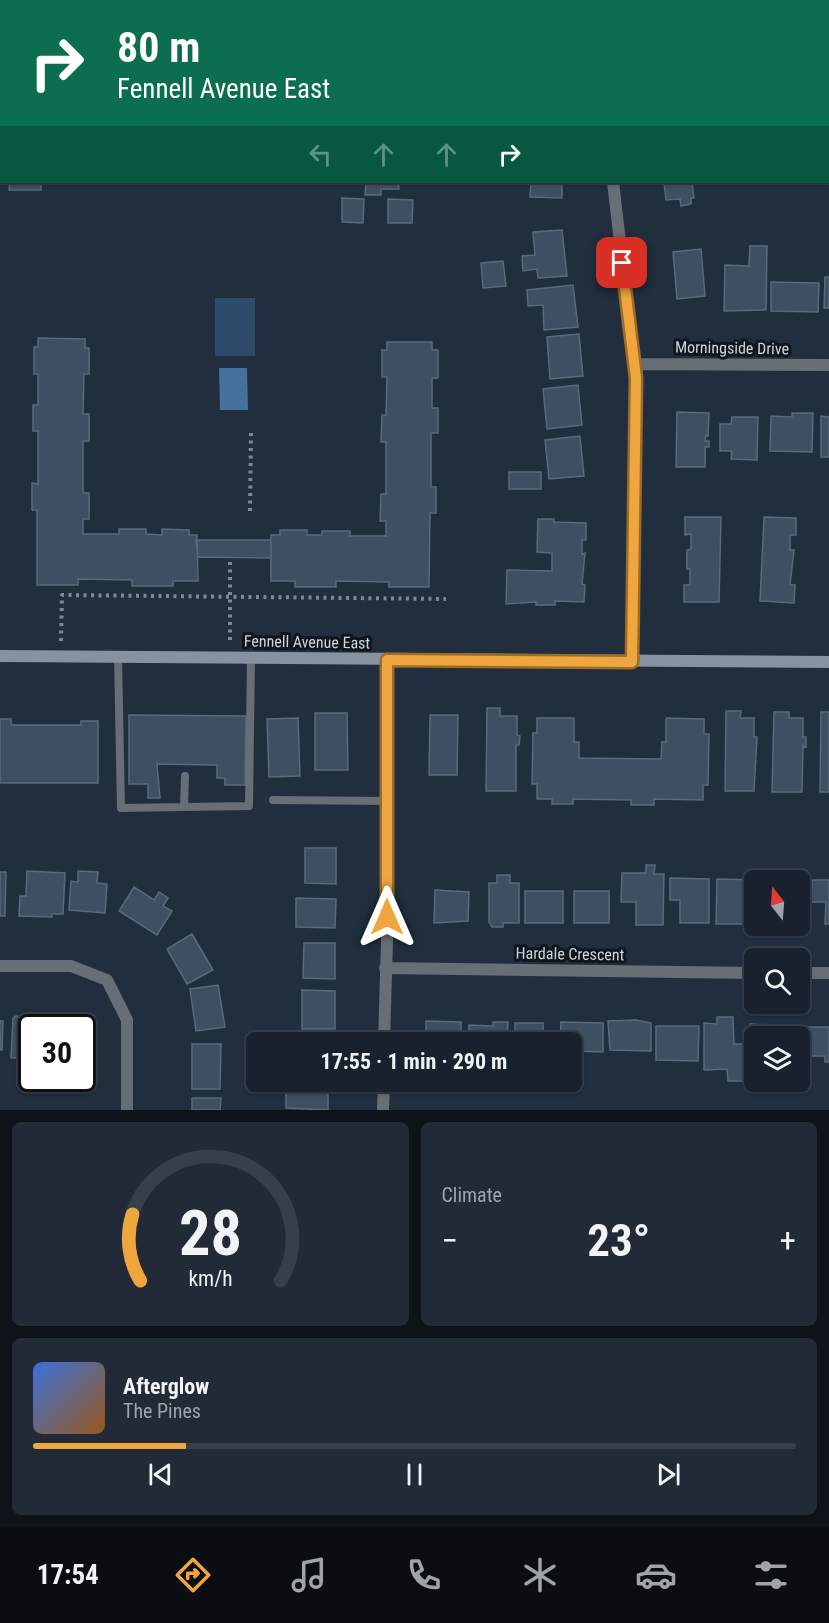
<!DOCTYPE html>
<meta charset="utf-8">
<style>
:root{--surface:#18222e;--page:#212a36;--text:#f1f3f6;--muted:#9fa4aa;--line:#363f4a;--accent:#f0a63e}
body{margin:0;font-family:"Roboto Condensed",sans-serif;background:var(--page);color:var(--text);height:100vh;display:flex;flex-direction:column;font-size:22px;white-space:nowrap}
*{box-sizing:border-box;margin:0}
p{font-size:20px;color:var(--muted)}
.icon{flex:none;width:33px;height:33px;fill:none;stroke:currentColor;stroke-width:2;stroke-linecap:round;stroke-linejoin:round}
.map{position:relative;height:1110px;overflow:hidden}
.sheet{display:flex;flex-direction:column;gap:12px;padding:12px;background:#0d1319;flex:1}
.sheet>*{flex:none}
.banner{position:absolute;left:0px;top:0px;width:830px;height:183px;box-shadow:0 2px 4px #0004,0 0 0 2px var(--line);background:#0b6e4f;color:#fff;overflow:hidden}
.needle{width:39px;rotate:343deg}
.tools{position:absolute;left:744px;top:870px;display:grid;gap:12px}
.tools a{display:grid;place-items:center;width:66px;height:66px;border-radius:9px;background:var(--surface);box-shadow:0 2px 4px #0004,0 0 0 2px var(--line);font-size:30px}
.speed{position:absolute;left:18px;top:1014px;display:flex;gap:12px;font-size:30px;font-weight:700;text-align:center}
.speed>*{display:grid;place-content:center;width:78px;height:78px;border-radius:50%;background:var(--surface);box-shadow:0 2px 4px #0004,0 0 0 2px var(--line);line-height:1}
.speed .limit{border:3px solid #111;border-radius:9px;background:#fff;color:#111}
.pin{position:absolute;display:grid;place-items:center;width:51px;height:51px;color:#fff;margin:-26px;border-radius:12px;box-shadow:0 3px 9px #0006}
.me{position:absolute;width:66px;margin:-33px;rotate:0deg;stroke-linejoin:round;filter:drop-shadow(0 0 4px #0008)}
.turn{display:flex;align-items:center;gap:21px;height:126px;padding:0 18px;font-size:27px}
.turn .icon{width:78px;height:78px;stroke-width:2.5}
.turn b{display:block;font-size:42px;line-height:51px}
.lanes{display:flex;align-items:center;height:57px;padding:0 18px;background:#0003;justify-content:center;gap:30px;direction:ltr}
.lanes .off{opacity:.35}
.big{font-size:45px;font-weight:700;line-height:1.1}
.sheet .card{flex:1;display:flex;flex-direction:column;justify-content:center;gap:9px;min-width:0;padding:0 21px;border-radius:9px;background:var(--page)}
.sheet .dial{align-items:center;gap:0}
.dial svg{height:156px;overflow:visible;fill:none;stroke:var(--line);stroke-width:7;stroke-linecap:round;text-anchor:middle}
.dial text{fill:var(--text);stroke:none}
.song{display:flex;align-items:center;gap:18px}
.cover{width:72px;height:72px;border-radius:9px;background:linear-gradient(135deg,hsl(220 70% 55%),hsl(30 70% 35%))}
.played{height:6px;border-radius:3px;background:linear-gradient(90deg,var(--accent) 20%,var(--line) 20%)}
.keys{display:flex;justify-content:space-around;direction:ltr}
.heat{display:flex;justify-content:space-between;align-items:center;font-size:33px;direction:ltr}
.sheet .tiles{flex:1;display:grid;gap:12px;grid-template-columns:1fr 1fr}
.card:last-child{grid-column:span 2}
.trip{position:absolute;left:246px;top:1032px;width:336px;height:60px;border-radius:9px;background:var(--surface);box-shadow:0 2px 4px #0004,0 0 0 2px var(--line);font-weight:700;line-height:60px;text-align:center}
.tabs{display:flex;height:96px;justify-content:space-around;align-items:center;background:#0a0e12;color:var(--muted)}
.tabs .icon{width:42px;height:42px}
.tabs .active{color:var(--accent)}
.tabs b{font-size:27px;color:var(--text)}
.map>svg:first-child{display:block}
</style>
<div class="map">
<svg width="829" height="1110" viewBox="0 0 829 1110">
<rect width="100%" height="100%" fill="#202e3e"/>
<path fill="#2d4a6a" d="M215,298h40v58h-40z"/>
<path fill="#46719f" d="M219,368h28l1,42h-28z"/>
<path fill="#3f4e60" stroke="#596a7c" stroke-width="1.5" d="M37,0h85l-85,2z
M643,0h34v2h-34z
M686,0h53v2h-52z
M746,0h51v2h-51z
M801,0h28v9l-1,-7z
M828,115l1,7 -1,40z
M10,182h31v8h-32z
M366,182h32l1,7h-18v6h-16z
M531,182h31v16l-32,-1z
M664,182h28l2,16h-3v6l-10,2 -1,-7 -14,1z
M342,198l22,1 -1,24 -21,-1z
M388,199l25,1 -1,23h-24z
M562,230l5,46 -29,2 -1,-9 -14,2 -1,-15 13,-1 -2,-23z
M750,246h17l-1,64 -42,1 1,-46 24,1z
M701,249l4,47 -28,3 -4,-47z
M503,261l3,25 -23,2 -2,-25z
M825,277h4v31h-5z
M771,282l48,1 -1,29 -47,-1z
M573,285l5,42 -34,3 -1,-25 -15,1 -1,-16z
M579,334l4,42 -33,3 -3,-42z
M38,338l47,1v9h4v26h-5l-1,40h6v27h-6v52h6v26h-6v15h36v-5h27v5l16,1v-6l27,1v5h8l1,46h-25v5h-41v-6l-54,-1v6h-41v-75h-5v-27l6,1v-53h-5v-26h5v-31h-4v-27h4z
M387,342h45v8h6v28h-6v30h6v25h-7v54h5v26h-6l-1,74h-40v-5l-53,-1v6h-41v-6h-24v-46h9v-5h27v5h15v-4h28v5h36v-15h-6l1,-27h5v-52h-5l1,-27h4l1,-38h-5v-27h5z
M578,385l4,40 -35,4 -4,-40z
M677,412l32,1 -1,23 -2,-1 -1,6h4v6h-4v20h-29z
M792,413h21l-1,39 -42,-1 1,-35 21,1z
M821,416l8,1v40h-8z
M732,417h26l-1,43 -26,-1 1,-8h-12v-27h11z
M580,436l4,40 -35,3 -4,-39z
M509,472h32v17h-32z
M685,517h36l-2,85h-35v-17h6v-16h-3v-19l4,-1v-15l-6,1z
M764,517l32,1v17h-6v15h4l-4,35h5l-1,18 -34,-2z
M538,519h16v3l32,1v17h-4v14l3,-1 -3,31 3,1 -1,17 -29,-1v4h-19v-3l-30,2 1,-34 45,1v-18l-15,-1z
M196,540h75v18l-73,-1z
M487,708h13v8h17v19l3,1 -1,9h-3v46h-30z
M726,711h15l-1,7h14v19h3l-3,54h-29z
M774,712h15v6h14v19h3v10l-3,-1 -1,46h-30z
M821,712h8v80h-9z
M315,713h32l1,57h-33z
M129,715l117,1 -1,69h-20v-7h-8v-13l-60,-1 3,34h-12v-14h-19z
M430,715h28l-1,60h-28z
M298,718l2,58 -31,1 -2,-58z
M537,718h37v24h5v16l82,1 1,-17h4v-24l38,1v15h5l-1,51h-5v15l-49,-1v6h-23v-5l-58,-1v5h-21v-5h-15v-15h-5l1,-51h4z
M0,719h11v6h70v-4h17v62h-98z
M305,848h31v36l-31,-1z
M646,865h9l-1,9h10l-1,51h-27v-23h-15l1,-29h24z
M27,871l38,2 -2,41h-11v3l-33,-1 1,-20h6z
M78,871l20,1 -1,11 10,1 -2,29 -36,-3 2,-29 7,1z
M0,872h6l-1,44h-5z
M497,875h13v8h9v40h-16v4h-11l-3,-5v-39h8z
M670,878l39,1v44h-29v-23h-10z
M717,879l41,1h-4v23h-10v21h-28z
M766,880h41l-1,44h-6v-44z
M812,880h17v44h-4l1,-22h-15z
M134,887l20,13 5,-8 9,6 -5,8 9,5 -15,24 -38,-24z
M435,890l34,2 -1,29 -34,2z
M525,891h38v32h-38z
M574,891h35v32h-35z
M296,898l40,1 -1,29 -39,-1z
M192,934l21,36 -26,14 -20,-35z
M304,943h31v36l-32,-1z
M218,985l7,42 -29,4 -6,-42z
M302,990l33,1v38h-33z
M16,1016l33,2v10h-17v30h-21l2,-40z
M717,1017h16l1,27h13v37h-19l-1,-12 -23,1v-47l13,1z
M636,1020l15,3v28l-41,-1 -2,-29z
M0,1021h3l-1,29h-2z
M426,1021l35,1v20h-35z
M493,1022h15l-1,20h-38v-17l24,1z
M561,1022l42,1v29l-31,-1v-9h-12z
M515,1023h28v19h-28z
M750,1024l43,2 -1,10h-38v18h-5z
M656,1026h43l-1,35 -42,-1z
M802,1027h27v35h-4v-6h-14v-5h-9z
M297,1039h32v3h-32z
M192,1044h29l-1,45h-28z
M286,1085h42v25l-42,-2z
M192,1098h29l-1,12h-28z"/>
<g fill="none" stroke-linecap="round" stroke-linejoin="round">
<path stroke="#7c8895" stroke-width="4" stroke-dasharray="3 4.5" stroke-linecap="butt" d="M30,2v-2
M298,2v-2
M250,511l1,-79
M230,562v80
M61,641l1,-46 384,4"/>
<path stroke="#666e76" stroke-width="8" d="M118,657l3,151 128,-2 2,-148
M273,800l114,1
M184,807l1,-31"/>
<path stroke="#666e76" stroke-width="12" d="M593,0v2
M828,60h1
M0,80h2
M613,182l23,196 -4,284
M635,364l194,1
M0,966h71l36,14 20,40v90
M385,968l369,5
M800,973h29
M384,1042l3,-101v-281
M383,1110l1,-28"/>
<path stroke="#8792a0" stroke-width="12" d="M0,656l829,6"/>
</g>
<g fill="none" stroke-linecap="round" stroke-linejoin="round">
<g stroke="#9c6c28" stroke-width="15">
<path id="route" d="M387,917v-257l245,2 4,-284 -14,-115"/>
</g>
<use href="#route" stroke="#f0a63e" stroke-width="10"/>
</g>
<g text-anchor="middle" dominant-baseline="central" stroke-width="6" stroke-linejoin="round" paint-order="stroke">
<g font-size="16" fill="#ccd6e0" stroke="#0f161d">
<text transform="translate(732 348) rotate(1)">Morningside Drive</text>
<text transform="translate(307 642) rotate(1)">Fennell Avenue East</text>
<text transform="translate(570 954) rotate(1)">Hardale Crescent</text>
</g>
</g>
</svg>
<div class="tools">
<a><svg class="needle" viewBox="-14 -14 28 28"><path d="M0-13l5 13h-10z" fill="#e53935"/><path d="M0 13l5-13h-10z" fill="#9fa4aa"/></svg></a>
<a><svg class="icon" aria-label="search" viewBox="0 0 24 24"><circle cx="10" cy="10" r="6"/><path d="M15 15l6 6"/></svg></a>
<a><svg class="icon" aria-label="layers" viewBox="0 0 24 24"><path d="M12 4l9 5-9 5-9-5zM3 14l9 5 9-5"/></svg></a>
</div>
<div class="speed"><div class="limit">30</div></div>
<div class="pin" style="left:622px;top:263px;background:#d93025"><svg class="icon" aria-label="arrive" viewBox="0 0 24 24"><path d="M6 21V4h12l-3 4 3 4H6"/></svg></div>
<svg class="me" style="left:387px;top:917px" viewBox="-20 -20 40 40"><path d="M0-17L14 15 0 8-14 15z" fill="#f0a63e" stroke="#fff" stroke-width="4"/></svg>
<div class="trip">17:55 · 1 min · 290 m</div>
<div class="banner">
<div class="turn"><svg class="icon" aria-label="right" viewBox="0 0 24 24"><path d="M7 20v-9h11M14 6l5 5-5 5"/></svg><div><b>80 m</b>Fennell Avenue East</div></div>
<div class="lanes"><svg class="icon off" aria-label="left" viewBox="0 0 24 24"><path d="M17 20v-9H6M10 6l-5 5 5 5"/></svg><svg class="icon off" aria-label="ahead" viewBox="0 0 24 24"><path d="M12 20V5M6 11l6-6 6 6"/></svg><svg class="icon off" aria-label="ahead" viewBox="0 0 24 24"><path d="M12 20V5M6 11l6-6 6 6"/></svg><svg class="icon" aria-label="right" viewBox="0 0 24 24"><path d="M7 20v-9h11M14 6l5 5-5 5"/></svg></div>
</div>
</div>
<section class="sheet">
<div class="tiles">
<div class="card dial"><svg viewBox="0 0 100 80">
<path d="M14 69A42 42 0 1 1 86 69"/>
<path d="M14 69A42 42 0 0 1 10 35" stroke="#f0a63e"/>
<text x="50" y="56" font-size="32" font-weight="700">28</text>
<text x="50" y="72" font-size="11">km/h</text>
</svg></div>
<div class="card"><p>Climate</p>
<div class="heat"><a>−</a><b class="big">23°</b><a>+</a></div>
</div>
<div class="card">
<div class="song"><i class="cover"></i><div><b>Afterglow</b><p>The Pines</p></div></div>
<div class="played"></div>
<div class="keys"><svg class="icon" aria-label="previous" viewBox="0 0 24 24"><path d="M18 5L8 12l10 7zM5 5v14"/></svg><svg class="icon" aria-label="pause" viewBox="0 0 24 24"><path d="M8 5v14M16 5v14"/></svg><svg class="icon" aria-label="next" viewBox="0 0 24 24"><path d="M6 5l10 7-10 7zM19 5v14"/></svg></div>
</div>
</div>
</section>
<nav class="tabs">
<b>17:54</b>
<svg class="icon active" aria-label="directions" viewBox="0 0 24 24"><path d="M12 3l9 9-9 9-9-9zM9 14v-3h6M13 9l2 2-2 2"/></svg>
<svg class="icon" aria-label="music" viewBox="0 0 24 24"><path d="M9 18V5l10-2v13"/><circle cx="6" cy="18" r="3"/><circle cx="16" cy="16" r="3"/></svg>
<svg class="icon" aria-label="phone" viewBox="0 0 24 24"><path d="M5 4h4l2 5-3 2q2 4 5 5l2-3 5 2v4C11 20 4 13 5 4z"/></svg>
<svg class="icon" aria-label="climate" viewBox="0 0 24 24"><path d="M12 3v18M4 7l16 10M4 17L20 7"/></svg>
<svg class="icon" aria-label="car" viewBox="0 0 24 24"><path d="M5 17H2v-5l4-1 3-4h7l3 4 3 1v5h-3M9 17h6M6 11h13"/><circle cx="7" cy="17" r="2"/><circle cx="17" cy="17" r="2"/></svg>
<svg class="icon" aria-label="filters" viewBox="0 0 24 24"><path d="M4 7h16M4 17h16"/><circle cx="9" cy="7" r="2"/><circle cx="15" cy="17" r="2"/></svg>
</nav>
